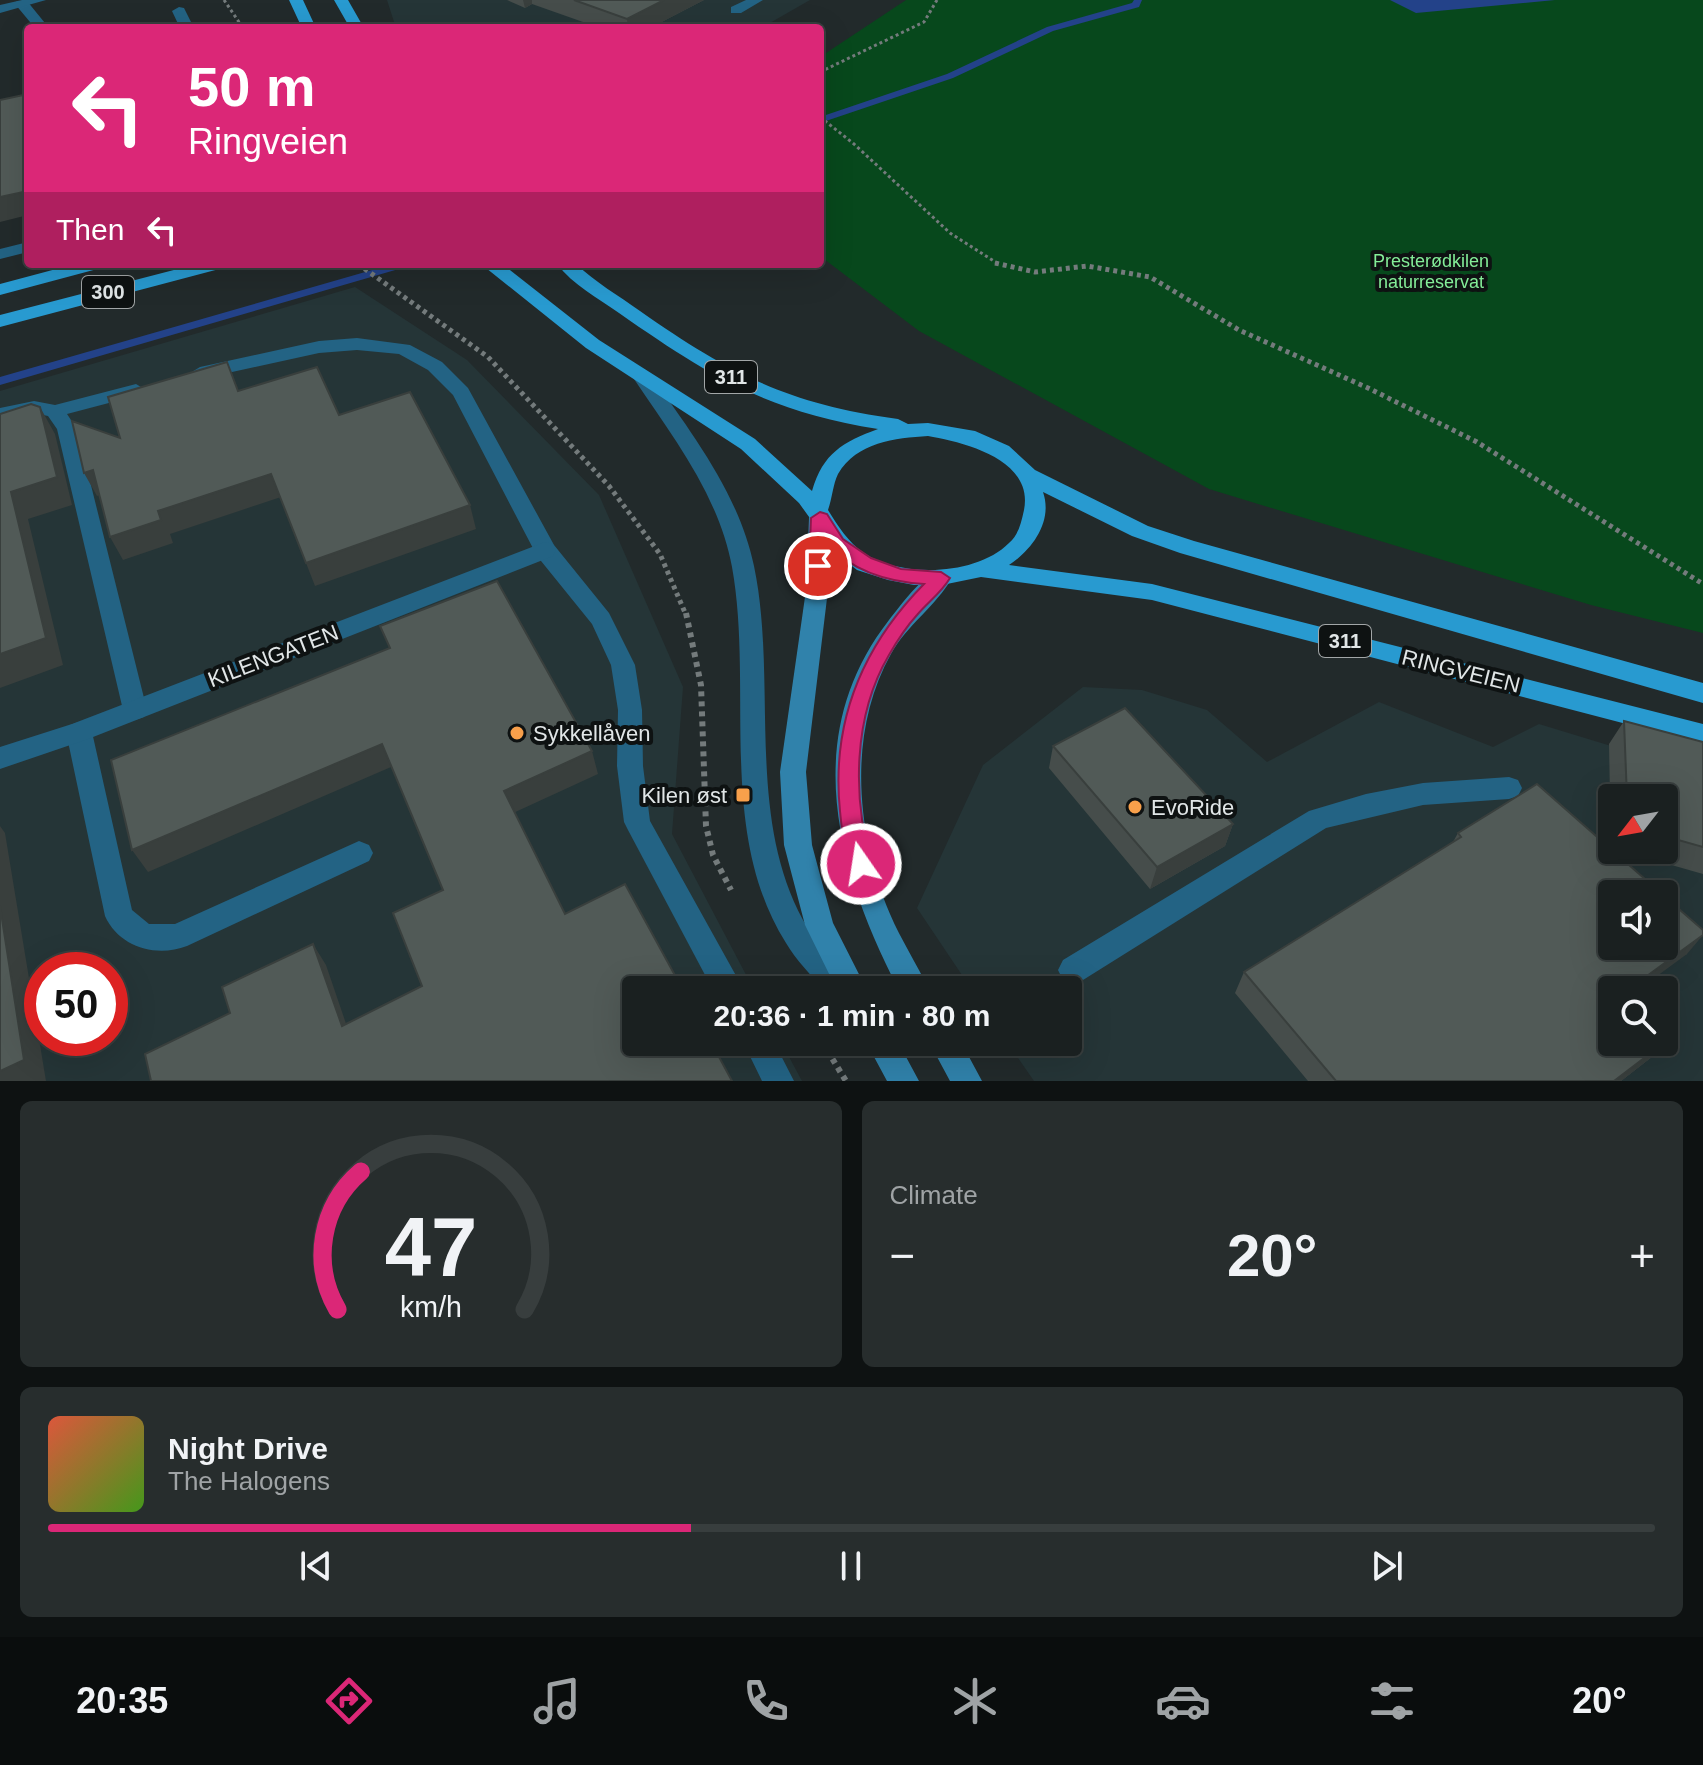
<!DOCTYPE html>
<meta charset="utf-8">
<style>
:root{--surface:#1a2020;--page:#272d2d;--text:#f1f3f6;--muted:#9fa3a5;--line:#383e3e;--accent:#db2777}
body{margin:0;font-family:Arial,sans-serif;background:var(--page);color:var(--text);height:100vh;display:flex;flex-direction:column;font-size:30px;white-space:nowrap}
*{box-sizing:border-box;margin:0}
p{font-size:26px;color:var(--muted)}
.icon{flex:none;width:44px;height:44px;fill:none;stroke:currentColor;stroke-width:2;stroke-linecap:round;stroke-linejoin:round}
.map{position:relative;height:1081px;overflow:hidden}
.sheet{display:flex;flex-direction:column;gap:20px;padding:20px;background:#0e1212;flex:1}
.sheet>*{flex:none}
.guide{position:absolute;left:24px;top:24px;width:800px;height:244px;border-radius:8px;box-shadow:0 8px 32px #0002,0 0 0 2px var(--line);background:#db2777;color:#fff;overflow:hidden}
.needle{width:52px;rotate:239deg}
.controls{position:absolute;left:1598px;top:784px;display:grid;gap:16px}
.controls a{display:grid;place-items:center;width:80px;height:80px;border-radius:8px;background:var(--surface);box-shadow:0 8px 32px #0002,0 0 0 2px var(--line);font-size:40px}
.speed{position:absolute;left:24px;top:952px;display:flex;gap:16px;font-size:40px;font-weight:700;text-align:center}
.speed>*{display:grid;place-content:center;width:104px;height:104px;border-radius:50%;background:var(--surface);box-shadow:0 8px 32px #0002,0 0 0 2px var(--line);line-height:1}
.speed .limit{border:12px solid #d22;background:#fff;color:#111}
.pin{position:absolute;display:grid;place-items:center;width:68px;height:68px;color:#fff;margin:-34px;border:4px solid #fff;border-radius:50%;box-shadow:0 2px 8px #0007}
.me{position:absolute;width:88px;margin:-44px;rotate:347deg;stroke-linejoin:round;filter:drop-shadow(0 0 6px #0008)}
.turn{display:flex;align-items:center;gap:28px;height:168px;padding:0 32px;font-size:36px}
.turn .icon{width:104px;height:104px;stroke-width:2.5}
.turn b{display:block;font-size:56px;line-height:68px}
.then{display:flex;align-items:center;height:76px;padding:0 32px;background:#0003;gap:16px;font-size:30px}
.big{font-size:60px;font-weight:800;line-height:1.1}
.sheet .card{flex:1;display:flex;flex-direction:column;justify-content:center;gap:12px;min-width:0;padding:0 28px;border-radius:12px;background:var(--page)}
.sheet .dial{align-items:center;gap:0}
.dial svg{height:208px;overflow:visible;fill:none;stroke:var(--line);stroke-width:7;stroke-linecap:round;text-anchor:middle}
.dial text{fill:var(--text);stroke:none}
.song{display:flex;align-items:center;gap:24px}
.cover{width:96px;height:96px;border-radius:12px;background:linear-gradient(135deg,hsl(10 70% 55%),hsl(100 70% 35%))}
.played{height:8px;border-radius:4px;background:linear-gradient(90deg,var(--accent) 40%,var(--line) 40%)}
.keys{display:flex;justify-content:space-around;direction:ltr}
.heat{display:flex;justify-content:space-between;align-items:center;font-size:44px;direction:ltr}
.sheet .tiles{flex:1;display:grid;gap:20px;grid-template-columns:1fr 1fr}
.card:last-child{grid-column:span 2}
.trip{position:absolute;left:622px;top:976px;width:460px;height:80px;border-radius:8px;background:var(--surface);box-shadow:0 8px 32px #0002,0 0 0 2px var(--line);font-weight:800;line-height:80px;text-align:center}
.tabs{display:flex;height:128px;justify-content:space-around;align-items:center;background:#0a0d0d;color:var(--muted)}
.tabs .icon{width:56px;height:56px}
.tabs .on{color:var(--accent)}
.tabs b{font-size:36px;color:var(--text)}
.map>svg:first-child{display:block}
</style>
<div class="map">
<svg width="1703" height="1081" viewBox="0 0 1703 1081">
<rect width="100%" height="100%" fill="#222a2b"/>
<path fill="#253537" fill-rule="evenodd" d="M387,0h423l-49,28h-365z
M355,287l112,73 132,135 84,192 -11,147 82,156h-118v52h145l21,39h-802v-690zM42,970h68v68h-68z
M1083,687l59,3 65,20 60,52 112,-60 114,45 46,-23 164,50v307h-669l-27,-39h61v-52h-96l-55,-82 66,-143zM1612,798h52v52h-52zM1612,894h52v52h-52zM1612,990h52v52h-52z"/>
<path fill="#07481c" d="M906,0h797v633l-112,-28 -382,-116 -290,-158 -99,-75v-199z"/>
<path fill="#234289" d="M1390,0h165l-139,13z"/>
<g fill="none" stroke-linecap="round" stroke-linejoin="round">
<path fill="#234289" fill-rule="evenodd" d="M1134,0h8l-3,7 -86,24 -100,47 -133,45v-6l127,-43 100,-47 85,-24z
M393,264h18l-2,2 -409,119v-8z"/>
<path stroke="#747b7c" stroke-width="3" stroke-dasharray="3 3" stroke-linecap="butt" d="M224,0l19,28
M820,72l104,-50 13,-22
M820,117l34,27 96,89 50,32"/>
<path stroke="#747b7c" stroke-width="5" stroke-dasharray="4 4" stroke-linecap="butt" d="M995,263l40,9 52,-6 63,11 89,53 129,58 109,54 226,142
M358,264l130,93 121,129 51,68 26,61"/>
<path stroke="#747b7c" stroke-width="6" stroke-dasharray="5 5" stroke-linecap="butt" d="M686,613l15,72 5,141 7,29 18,35
M822,1042l24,39"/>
<path fill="#236384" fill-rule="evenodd" d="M17,1h10l22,27h-14l-20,-24z
M179,7l5,1 10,20h-14l-8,-17z
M28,242v10l-28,7v-10z
M357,338l53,7 32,17 26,26 86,157 55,68 26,52 7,45 1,56 7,55 94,169h-31l-85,-160 -4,-8 -7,-56 1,-56 -7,-45 -19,-41 -55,-68 -84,-161 -25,-25 -29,-16 -42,-4 -38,3 -119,26 -10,-6 10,-6 119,-26z
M136,384l10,6 -3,4 -76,20 10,15 70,281 -3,7 -9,3 -9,-3 -3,-7 -66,-281 -9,-13 -14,-3 -34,7v-12l34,-7 21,4z
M79,722l9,3 4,7 40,178 17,14h26l184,-83 10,4 4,8 -4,8 -182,85c-31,12 -68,1 -82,-30l-39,-184 4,-7z
M1509,777l9,3 4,8 -4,8 -9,3 -86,6 -97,23 -243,152 -10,4 -10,-4 -5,-10 5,-10 246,-149 57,-17 57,-11z
M743,1042h31l20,39h-32z"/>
<path fill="#236384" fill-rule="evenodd" d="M22,0h24l-46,13v-8z
M746,0h17l-22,13h-10v-6z
M644,373l7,2c41,59 88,119 103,191 24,115 -9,247 49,354 12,23 34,41 50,60l5,10h-34c-13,-15 -28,-30 -38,-47 -70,-111 -32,-254 -54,-376 -13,-71 -59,-130 -98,-188z
M545,542l8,2 3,6 -3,6 -465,183 -88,30v-22l72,-23z"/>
<path fill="#3082ab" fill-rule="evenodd" d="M820,510l8,3 3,5 -3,72 -22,182 6,73 21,78 34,67h-30l-32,-65 -21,-80 -4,-73 26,-182 3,-72 3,-5z
M941,570l8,2 3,6c-16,28 -45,47 -61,76 -44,79 -35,179 -1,260 11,26 27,50 39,76h-30c-61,-118 -101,-253 -10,-370 13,-16 32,-44 52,-50z
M866,1042h32l21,39h-32z
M929,1042h32l21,39h-32z"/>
<path fill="#289ad0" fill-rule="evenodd" d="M289,0h14l13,28h-14z
M334,0h14l16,28h-14z
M75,264h29l-3,4 -101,27v-11z
M197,264h29l-3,4 -223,59v-12z
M481,264l25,3 93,73 156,99 57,52c11,-38 31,-49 66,-62 -111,-18 -169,-53 -259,-116 -21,-15 -46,-28 -62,-49h19c19,18 43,32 64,47 90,63 148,93 258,108l10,5 20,-1 47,8 34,15 26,24 113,56 46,15 509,142v20l-523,-150 -48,-17 -89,-44c10,29 -10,57 -34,73l143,19 551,140v20l-551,-144 -171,-23 -39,8h-28l-26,-5 -31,-10 -22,-17 -36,-50 -58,-54 -155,-101zM928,436c35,6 106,23 96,74 -3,13 -5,24 -15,33 -33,33 -108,35 -145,10 -16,-11 -26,-27 -36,-43 4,-11 5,-26 10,-36 19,-32 57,-36 90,-38z"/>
</g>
<path fill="#464d4b" d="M507,0h197l-54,28h-50l-68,-24 -7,4z
M1624,721l79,21v132l-84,-24h45v-52h-52l-1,50 -2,-104z
M1053,746l180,78 -8,22 -75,43 -101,-121z
M1458,833l229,121 -75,36 45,63 -36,28h-313l-73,-88 9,-21 209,-130z"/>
<path fill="#393f3d" d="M523,0h9v4l-7,4z
M664,0h40l-54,28h-22l-1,-9z
M28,191v24l-28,7v-25z
M40,407l15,27 17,71 -44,14 35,146 -63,23v-34l11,-162z
M93,470l13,23 -9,3 -13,-23z
M271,474l10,23 -111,37 3,9 -50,17 -13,-23 48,-26z
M470,505l6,24 -161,57 -9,-23z
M382,744l9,23 -243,105 -16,-22z
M592,751l6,23 -87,40 -7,-23z
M1233,824l-8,22 -75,43 7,-22z
M0,826l5,7 41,248h-46z
M1703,935l-16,19 -49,36h-10z
M313,944l13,21 28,82 -12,-21z
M1677,1033l-20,20 -36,28h-7z"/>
<path fill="#515a57" stroke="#393f3d" stroke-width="2" d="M574,0h90l-37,19z
M28,94v97l-28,6v-97z
M227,362l11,29 79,-24 22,48 71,-23 60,113 -164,58 -35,-89 -113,37 3,9 -51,17 -17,-67 -9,3 -12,-52 48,17 -12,-41z
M31,404l9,3 17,70 -46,15 35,146 -46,16v-240z
M497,581l95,170 -88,40 61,123 60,-30 58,106h-47v52h75l21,39h-581l-6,-27 85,-41 -8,-26 91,-43 29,82 80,-40 -29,-73 50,-23 -61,-146 -250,106 -21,-90 279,-112 -10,-22z
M1125,708l108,116 -76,43 -104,-121z
M1624,721l79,21v105l-39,-11v-38h-37z
M1537,784l125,110h-50v52h52v-50l39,34v5l-74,54 1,1h-18v52h52v-21l13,12 -63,48h-278l-92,-109 217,-135 -3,-4z
M0,906l24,154 -24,11z"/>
<path fill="#db2777" stroke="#8e194d" stroke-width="2" d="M820,512l7,2 16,25 28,19 30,11 40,3 9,6c-8,14 -22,24 -33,37 -10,11 -20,26 -28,40 -36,61 -37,143 -17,209l-3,7 -8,3 -8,-3c-9,-19 -11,-39 -13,-60 -9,-88 22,-164 84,-227 -35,-2 -71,-13 -96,-39l-3,26h-14l-2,-5 2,-48z"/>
<g fill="#f8a04b" stroke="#0e1212" stroke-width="3">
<circle cx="517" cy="733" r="8"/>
<rect x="735" y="787" width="16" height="16" rx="4"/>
<circle cx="1135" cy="807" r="8"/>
</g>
<g text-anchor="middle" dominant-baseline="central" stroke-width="8" stroke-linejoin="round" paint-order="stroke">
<g font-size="18" fill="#84ed98" stroke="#0e1212">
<text x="1431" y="261">Presterødkilen<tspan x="1431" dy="21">naturreservat</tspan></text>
</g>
<g fill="#0e1212" stroke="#a2a6a7" stroke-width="2">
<rect x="82" y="276" width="52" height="32" rx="6"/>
<rect x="705" y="361" width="52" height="32" rx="6"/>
<rect x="1319" y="625" width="52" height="32" rx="6"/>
</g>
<g font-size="20" font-weight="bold" fill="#e1e6e7">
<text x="108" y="292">300</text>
<text x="731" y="377">311</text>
<text x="1345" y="641">311</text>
</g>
<g font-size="22" fill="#e1e6e7" stroke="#0e1212">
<text transform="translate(273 656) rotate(-21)">KILENGATEN</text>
<text transform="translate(1461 671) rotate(14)">RINGVEIEN</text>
</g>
<g font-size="22" fill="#e1e6e7" stroke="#0e1212" text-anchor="start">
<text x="533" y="733">Sykkellåven</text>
<text x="727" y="795" text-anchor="end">Kilen øst</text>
<text x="1151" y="807">EvoRide</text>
</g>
</g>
</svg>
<div class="controls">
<a><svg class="needle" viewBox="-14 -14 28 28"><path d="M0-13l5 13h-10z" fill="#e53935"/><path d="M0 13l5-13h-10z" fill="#9fa3a5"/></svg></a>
<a><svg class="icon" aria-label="sound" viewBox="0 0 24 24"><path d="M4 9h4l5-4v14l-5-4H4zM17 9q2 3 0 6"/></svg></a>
<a><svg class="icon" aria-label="search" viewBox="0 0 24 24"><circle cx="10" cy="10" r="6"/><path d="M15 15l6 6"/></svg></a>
</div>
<div class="speed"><div class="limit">50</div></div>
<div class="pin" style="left:818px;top:566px;background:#d93025"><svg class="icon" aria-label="arrive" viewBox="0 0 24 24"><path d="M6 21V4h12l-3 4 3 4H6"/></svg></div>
<svg class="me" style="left:861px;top:864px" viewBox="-20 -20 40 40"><circle r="17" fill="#db2777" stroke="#fff" stroke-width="3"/><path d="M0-11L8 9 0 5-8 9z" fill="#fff"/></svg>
<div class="trip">20:36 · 1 min · 80 m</div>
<div class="guide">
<div class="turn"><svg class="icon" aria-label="left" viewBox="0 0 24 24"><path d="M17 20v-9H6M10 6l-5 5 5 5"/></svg><div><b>50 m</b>Ringveien</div></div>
<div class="then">Then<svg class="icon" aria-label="left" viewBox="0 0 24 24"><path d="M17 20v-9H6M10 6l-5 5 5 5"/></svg></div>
</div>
</div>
<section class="sheet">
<div class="tiles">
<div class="card dial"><svg viewBox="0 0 100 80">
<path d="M14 69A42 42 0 1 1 86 69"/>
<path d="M14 69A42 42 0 0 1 23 16" stroke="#db2777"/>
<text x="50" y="56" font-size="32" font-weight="700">47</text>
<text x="50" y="72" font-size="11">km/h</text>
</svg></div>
<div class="card"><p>Climate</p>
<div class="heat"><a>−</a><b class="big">20°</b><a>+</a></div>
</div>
<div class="card">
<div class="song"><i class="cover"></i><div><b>Night Drive</b><p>The Halogens</p></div></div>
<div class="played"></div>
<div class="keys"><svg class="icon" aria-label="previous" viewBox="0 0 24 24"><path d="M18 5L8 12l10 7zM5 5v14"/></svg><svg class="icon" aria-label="pause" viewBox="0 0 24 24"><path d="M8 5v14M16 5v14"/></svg><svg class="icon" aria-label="next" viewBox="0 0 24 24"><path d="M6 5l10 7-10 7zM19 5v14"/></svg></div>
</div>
</div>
</section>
<nav class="tabs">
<b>20:35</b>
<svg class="icon on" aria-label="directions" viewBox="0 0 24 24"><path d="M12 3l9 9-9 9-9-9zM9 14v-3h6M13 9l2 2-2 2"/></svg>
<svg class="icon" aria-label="music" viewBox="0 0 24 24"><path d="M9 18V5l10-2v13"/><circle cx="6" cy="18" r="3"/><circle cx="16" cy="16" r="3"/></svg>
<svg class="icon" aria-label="phone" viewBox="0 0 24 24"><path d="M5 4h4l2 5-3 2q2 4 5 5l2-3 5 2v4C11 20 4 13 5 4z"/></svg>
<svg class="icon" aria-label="climate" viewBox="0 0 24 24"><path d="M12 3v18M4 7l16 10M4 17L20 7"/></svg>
<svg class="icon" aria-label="car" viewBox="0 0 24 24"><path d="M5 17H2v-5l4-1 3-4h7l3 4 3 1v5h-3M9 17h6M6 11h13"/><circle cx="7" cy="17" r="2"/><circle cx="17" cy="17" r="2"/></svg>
<svg class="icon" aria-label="filters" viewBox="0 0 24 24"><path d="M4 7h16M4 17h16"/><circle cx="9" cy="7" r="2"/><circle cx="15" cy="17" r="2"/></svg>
<b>20°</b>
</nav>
